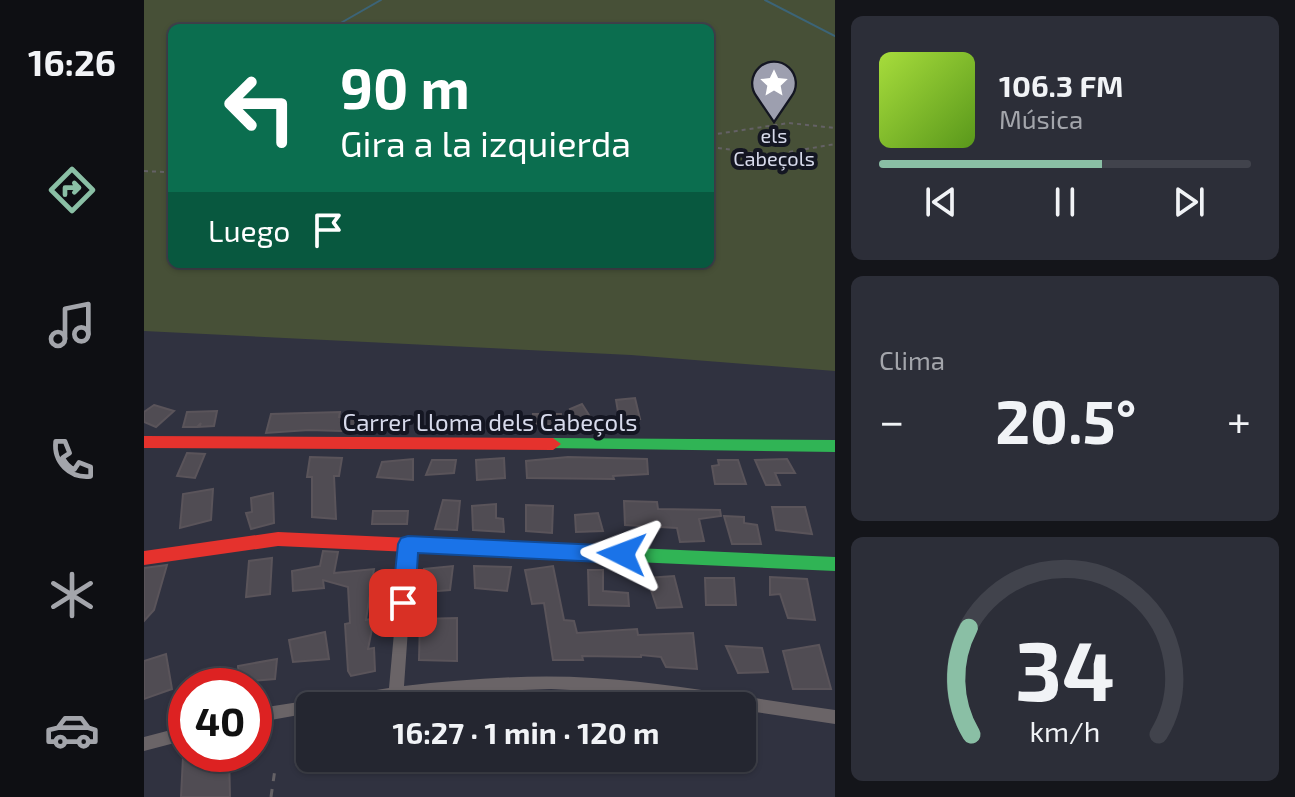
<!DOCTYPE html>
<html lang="es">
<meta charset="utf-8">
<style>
:root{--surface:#242630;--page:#2c2e38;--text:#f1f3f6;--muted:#a3a5ab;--line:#41434c;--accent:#8abfa5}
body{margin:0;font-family:"Exo 2",sans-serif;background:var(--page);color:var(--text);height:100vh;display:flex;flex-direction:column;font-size:30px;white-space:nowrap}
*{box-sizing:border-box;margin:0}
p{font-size:26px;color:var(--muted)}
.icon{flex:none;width:44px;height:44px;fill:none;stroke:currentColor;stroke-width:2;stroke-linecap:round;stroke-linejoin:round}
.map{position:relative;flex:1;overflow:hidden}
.panel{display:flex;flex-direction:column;gap:16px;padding:16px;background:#14151a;width:460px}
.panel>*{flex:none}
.top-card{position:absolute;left:24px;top:24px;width:546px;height:244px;border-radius:12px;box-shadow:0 2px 6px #0004,0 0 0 2px var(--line);background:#0b6e4f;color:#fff;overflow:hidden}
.speed{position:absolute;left:24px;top:668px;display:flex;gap:16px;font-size:40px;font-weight:700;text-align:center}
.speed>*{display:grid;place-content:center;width:104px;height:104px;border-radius:50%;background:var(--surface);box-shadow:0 2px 6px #0004,0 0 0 2px var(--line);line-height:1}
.speed .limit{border:12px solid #d22;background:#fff;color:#111}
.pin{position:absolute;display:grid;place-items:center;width:68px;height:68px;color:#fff;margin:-34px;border-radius:16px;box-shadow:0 4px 12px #0006}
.me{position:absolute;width:88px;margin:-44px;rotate:273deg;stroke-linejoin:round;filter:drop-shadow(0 0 6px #0008)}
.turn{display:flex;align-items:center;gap:28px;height:168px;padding:0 40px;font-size:36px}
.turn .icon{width:104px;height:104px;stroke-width:2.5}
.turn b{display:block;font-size:56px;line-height:68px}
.then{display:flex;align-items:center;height:76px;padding:0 40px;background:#0003;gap:16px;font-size:30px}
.big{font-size:60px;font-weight:700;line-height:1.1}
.panel .tile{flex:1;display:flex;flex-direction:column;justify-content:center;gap:12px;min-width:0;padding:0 28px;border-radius:12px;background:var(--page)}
.panel .dial{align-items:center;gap:0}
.dial svg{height:208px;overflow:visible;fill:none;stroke:var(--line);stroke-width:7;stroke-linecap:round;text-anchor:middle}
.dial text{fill:var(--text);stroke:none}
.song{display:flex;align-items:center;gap:24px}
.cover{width:96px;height:96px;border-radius:12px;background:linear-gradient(135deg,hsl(80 70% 55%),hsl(90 70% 35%))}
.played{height:8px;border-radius:4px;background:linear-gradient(90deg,var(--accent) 60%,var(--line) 60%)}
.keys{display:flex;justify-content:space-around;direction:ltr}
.heat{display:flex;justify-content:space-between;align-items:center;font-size:44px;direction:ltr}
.trip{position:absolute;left:152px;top:692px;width:460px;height:80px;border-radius:12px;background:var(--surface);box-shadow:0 2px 6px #0004,0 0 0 2px var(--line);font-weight:700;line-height:80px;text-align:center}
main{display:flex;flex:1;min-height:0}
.dock{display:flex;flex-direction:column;width:144px;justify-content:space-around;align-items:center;background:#0e0f13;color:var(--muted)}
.dock .icon{width:56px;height:56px}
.dock .on{color:var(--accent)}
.dock b{font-size:36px;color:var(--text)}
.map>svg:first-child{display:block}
</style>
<main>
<nav class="dock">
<b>16:26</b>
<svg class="icon on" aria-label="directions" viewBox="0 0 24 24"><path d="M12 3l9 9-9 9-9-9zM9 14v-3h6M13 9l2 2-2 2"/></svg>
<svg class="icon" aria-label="music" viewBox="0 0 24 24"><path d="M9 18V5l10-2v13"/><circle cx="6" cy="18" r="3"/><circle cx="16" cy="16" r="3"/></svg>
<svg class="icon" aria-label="phone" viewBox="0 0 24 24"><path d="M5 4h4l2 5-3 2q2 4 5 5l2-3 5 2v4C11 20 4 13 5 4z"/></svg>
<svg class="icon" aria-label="climate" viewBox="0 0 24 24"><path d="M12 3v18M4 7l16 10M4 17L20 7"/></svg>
<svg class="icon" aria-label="car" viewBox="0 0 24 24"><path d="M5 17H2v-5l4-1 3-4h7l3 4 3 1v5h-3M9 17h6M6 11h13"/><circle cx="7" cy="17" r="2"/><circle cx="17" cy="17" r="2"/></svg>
</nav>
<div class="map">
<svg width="691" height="797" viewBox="0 0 691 797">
<rect width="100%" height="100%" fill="#303240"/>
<path fill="#475037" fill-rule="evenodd" d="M0,0h691v371l-204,-16 -487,-24zM28,28h538v236h-538z"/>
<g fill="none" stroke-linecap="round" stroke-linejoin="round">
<path stroke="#3c6477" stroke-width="2" d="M621,0l70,36
M188,28l49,-28"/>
</g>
<path fill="#504c53" stroke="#5a545a" stroke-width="2" d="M491,398l5,21 -21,-1 -3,-18z
M438,404l14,22 -16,2 -10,-19z
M10,405l20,6 -18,16 -12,-5v-10z
M73,411l-3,15 -15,1 2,-4 -4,4h-14l4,-15z
M196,412l-1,5 36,3 -2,12 -64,-2 -43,3 5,-19z
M389,414h28l1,15 -12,1 -1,-6h-15z
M43,453l18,1 -10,24 -18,-2z
M166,457l32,1 -3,18h-5l2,43 -24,-2v-40h-5z
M424,457l79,2 1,15 -35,2 1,3 -87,-1 -1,-17z
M360,458l1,20 -28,2 -1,-20z
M269,459v21l-36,-3 5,-15z
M643,459l8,14h-20l5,12h-14l-11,-25z
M288,460h24l-2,13 -28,2z
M574,460h20l8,24h-31l-3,-18 7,-1z
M69,489l-2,31 -31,8 3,-34z
M129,493l1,30 -23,6 -5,-16 6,-1 -1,-14z
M299,500l17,1 -3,29 -22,-1z
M480,501l33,1 1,7 62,1 1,6 -22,3 5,22 -24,1 -3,-14 -52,-3z
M352,504v14l7,1 1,13 -31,-2 -1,-24z
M382,505l27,1 -1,27 -26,-2z
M628,507h33l7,27 -36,-4z
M229,511h35l-1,13h-35z
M454,513l5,18 -27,1 -1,-17z
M580,516l20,1v6l13,2 4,19h-29z
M179,551l15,1 -4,21 40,-4 -8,51 9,-2 2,9 -5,2 -4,20 6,-1 1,23 -24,5 -3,-5 -3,-47 5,-1 -2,-36 -25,-7 1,8 -31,3 -1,-20 28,-5z
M128,558l-2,36 -24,3 3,-36z
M23,565l-13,45 -10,11v-53z
M309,566l-3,24 -24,2 -2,-23z
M330,566l37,1 -4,24 -32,-3z
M409,566l11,54 10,1 3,12 60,-4 1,6 55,-2 4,36 -31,-2 -5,-10 -20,-2v2l-59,-1 1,4h-30l-9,-57 -12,1 -7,-34z
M444,570h15v21l25,2 1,13 -40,-1z
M530,576l8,31 -25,1 -10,-30z
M626,577l37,2 8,41 -27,-2 -8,-24 -10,1z
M561,578h29l2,27h-30z
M313,618v43l-38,-1 1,-41z
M181,632l4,27 -36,3 -4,-22z
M675,645l12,44h-38l-10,-38z
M582,646l36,2 6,24 -30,1z
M22,654l6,35 -28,10v-38z
M133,659l-2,20 -36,3 -1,-16z
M49,754h36l1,43h-49l2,-40z"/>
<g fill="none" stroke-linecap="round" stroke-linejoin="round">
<path stroke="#646165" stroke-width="2" stroke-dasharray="4 4" stroke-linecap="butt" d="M566,135l79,-12 46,5
M566,147l62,8 63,-11
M0,171l21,1 7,6"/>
<path stroke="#646165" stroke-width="3" stroke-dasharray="8 8" stroke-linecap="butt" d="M127,797l4,-28"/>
<path fill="#6a6467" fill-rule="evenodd" d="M264,539l5,2 1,3 -10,142c62,-7 126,-12 189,-8 81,5 161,21 242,32v14l-93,-14v-4h-22l-91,-13 -78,-4 -81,3 -117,14h-43v7l-56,10v-14l135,-21 13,-144 1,-3z
M42,726v14l-42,11v-14z"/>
<path fill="#30b455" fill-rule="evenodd" d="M409,438l282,2v12l-288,-4 -2,-4z
M424,545l267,12v14l-267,-12 -7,-2 -3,-5 3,-5z"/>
<path fill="#e5322d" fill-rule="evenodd" d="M0,436l409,2 8,6 -8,6 -409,-2z
M134,532l290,13 7,2 3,5 -3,5 -7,2 -290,-13 -134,19v-14z"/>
</g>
<path fill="#1a73e8" stroke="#114b97" stroke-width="2" d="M264,536l214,10 7,3 3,5 -3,6 -7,3 -204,-10 -3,50 -4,7 -8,2 -8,-2 -3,-7 6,-59 3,-6z"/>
<defs>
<g id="sight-pin" transform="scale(2.3)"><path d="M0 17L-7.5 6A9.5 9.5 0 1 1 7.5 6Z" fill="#9d9faf" stroke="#141622"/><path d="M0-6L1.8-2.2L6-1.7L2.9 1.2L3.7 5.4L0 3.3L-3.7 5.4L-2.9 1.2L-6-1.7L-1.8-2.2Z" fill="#fff"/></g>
</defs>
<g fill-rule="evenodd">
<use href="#sight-pin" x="630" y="83"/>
</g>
<g text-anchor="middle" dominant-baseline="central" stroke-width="8" stroke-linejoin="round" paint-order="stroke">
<g font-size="20" fill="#d7daeb" stroke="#141622">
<text x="630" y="135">els<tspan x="630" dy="23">Cabeçols</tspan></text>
</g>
<g font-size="24" fill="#d7daeb" stroke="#141622">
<text x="346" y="421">Carrer Lloma dels Cabeçols</text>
</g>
</g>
</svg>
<div class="speed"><div class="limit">40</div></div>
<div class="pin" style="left:259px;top:603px;background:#d93025"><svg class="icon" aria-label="arrive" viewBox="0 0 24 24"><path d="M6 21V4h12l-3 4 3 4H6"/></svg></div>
<svg class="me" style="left:478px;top:554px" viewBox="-20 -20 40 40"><path d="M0-17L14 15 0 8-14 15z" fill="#1a73e8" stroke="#fff" stroke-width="4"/></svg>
<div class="trip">16:27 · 1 min · 120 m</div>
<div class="top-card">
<div class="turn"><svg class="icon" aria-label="left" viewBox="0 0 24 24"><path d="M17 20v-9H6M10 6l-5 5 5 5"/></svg><div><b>90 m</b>Gira a la izquierda</div></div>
<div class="then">Luego<svg class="icon" aria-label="arrive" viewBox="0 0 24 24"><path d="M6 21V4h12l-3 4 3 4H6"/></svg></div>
</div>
</div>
<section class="panel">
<div class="tile">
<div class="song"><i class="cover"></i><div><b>106.3 FM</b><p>Música</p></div></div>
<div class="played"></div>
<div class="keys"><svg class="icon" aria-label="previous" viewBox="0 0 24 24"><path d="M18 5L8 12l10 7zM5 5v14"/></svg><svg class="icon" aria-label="pause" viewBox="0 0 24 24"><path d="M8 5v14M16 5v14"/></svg><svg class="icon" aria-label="next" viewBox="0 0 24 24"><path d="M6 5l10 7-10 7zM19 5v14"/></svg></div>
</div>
<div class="tile"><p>Clima</p>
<div class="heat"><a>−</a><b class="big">20.5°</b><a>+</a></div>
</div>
<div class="tile dial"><svg viewBox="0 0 100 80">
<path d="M14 69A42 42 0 1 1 86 69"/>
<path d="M14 69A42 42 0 0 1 13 28" stroke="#8abfa5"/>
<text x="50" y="56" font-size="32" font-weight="700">34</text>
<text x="50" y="72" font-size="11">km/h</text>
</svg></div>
</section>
</main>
